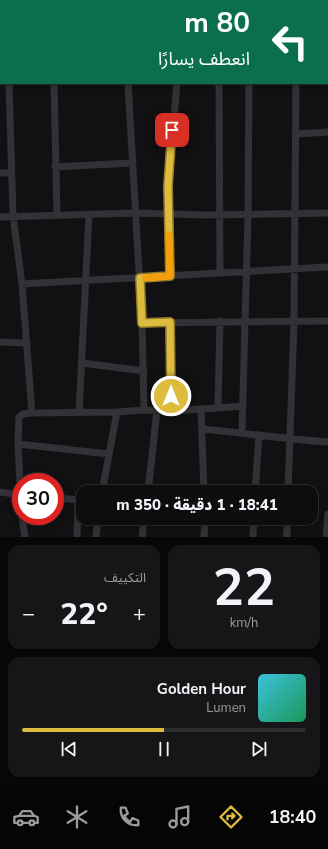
<!DOCTYPE html>
<html lang="ar">
<meta charset="utf-8">
<style>
:root{--surface:#0d0c0e;--page:#161517;--text:#f1f3f6;--muted:#9a9b9e;--line:#2d2c2e;--accent:#ddbc3d}
body{margin:0;font-family:"Nunito Sans","Noto Sans Arabic",sans-serif;background:var(--page);color:var(--text);direction:rtl;height:100vh;display:flex;flex-direction:column;font-size:15px;white-space:nowrap}
*{box-sizing:border-box;margin:0}
p{font-size:13px;color:var(--muted)}
.icon{flex:none;width:22px;height:22px;fill:none;stroke:currentColor;stroke-width:2;stroke-linecap:round;stroke-linejoin:round}
.map{position:relative;height:537px;overflow:hidden;direction:ltr}
.details{display:flex;flex-direction:column;gap:8px;padding:8px;background:#070708;flex:1}
.details>*{flex:none}
.hud{position:absolute;left:0px;top:0px;width:328px;height:84px;box-shadow:0 2px 6px #0003,0 0 0 1px var(--line);direction:rtl;background:#0b6e4f;color:#fff;overflow:hidden}
.speed{position:absolute;left:12px;top:473px;display:flex;gap:8px;font-size:20px;font-weight:700;text-align:center}
.speed>*{display:grid;place-content:center;width:52px;height:52px;border-radius:50%;background:var(--surface);box-shadow:0 2px 6px #0003,0 0 0 1px var(--line);line-height:1}
.speed .limit{border:6px solid #d22;background:#fff;color:#111}
.pin{position:absolute;display:grid;place-items:center;width:34px;height:34px;color:#fff;margin:-17px;border-radius:8px;box-shadow:0 2px 6px #0006}
.me{position:absolute;width:44px;margin:-22px;rotate:0deg;stroke-linejoin:round;filter:drop-shadow(0 0 3px #0008)}
.turn{display:flex;align-items:center;gap:14px;height:84px;padding:0 12px;font-size:18px}
.turn .icon{width:52px;height:52px;stroke-width:2.5}
.turn b{display:block;font-size:28px;line-height:34px}
.big{font-size:30px;font-weight:800;line-height:1.1}
.details .tile{flex:1;display:flex;flex-direction:column;justify-content:center;gap:6px;min-width:0;padding:0 14px;border-radius:12px;background:var(--page)}
.details .dial{align-items:center;gap:0}
.dial b{font-size:52px;line-height:1}
.song{display:flex;align-items:center;gap:12px}
.cover{width:48px;height:48px;border-radius:6px;background:linear-gradient(135deg,hsl(190 70% 55%),hsl(150 70% 35%))}
.played{height:4px;border-radius:2px;background:linear-gradient(90deg,var(--accent) 50%,var(--line) 50%)}
.keys{display:flex;justify-content:space-around;direction:ltr}
.heat{display:flex;justify-content:space-between;align-items:center;font-size:22px;direction:ltr}
.details .tiles{flex:1;display:grid;gap:8px;grid-template-columns:1fr 1fr}
.tile:last-child{grid-column:span 2}
.trip{position:absolute;left:76px;top:485px;width:242px;height:40px;border-radius:12px;background:var(--surface);box-shadow:0 2px 6px #0003,0 0 0 1px var(--line);font-weight:800;line-height:40px;text-align:center;direction:rtl}
.dock{display:flex;height:64px;justify-content:space-around;align-items:center;background:#050506;color:var(--muted)}
.dock .icon{width:28px;height:28px}
.dock .active{color:var(--accent)}
.dock b{font-size:18px;color:var(--text)}
.map>svg:first-child{display:block}
</style>
<div class="map">
<svg width="328" height="537" viewBox="0 0 328 537">
<rect width="100%" height="100%" fill="#111012"/>
<g fill="none" stroke-linecap="round" stroke-linejoin="round">
<path stroke="#323236" stroke-width="7" d="M6,0v1
M52,0v1
M77,0v1
M123,0v1
M175,0v1
M296,0v1
M251,1v-1
M327,5h1
M0,38h1
M327,65l1,-1
M9,83l4,133 9,68 10,129 -9,1 -4,3 -1,27 3,60
M54,83l3,131
M128,83l14,240 2,87
M219,83l1,190
M297,134l31,-2
M55,167l77,-4
M0,173h11
M0,217l136,-4 69,2 123,-2
M170,276l-2,-90 9,-103
M22,284l306,-17
M170,322l1,89
M142,323l186,-2
M0,342l27,1
M82,363l62,8
M218,408l24,-2
M201,409l3,83
M117,412l27,-2 27,1 47,-3 2,-87
M32,413l85,-1 -15,80
M79,413l10,-199
M202,429c42,4 84,10 126,13
M242,432l6,-217 1,-132
M18,444l91,10
M0,492l21,3
M148,492l9,-82
M255,492l4,-57
M288,492l6,-171 2,-238
M55,498l28,2
M22,516l3,21
M77,537l1,-38
M96,537l2,-19
M142,537l2,-19
M204,537l1,-19
M253,537l1,-19
M287,537v-19
M326,537l2,-23"/>
</g>
<g fill="none" stroke-linecap="round" stroke-linejoin="round">
<g stroke="#907a28" stroke-width="10">
<path id="route" d="M171,396l-1,-74 -28,1 -2,-45 30,-2 -2,-90 4,-56"/>
</g>
<use href="#route" stroke="#ddbc3d" stroke-width="7"/>
<path stroke="#f59e0b" stroke-width="7" d="M146,278l24,-2 -1,-41"/>
</g>
</svg>
<div class="speed"><div class="limit">30</div></div>
<div class="pin" style="left:172px;top:130px;background:#d93025"><svg class="icon" aria-label="arrive" viewBox="0 0 24 24"><path d="M6 21V4h12l-3 4 3 4H6"/></svg></div>
<svg class="me" style="left:171px;top:396px" viewBox="-20 -20 40 40"><circle r="17" fill="#ddbc3d" stroke="#fff" stroke-width="3"/><path d="M0-11L8 9 0 5-8 9z" fill="#fff"/></svg>
<div class="trip">18:41 · 1 دقيقة · 350 m</div>
<div class="hud">
<div class="turn"><svg class="icon" aria-label="left" viewBox="0 0 24 24"><path d="M17 20v-9H6M10 6l-5 5 5 5"/></svg><div><b>80 m</b>انعطف يسارًا</div></div>
</div>
</div>
<section class="details">
<div class="tiles">
<div class="tile dial"><b>22</b><p>km/h</p></div>
<div class="tile"><p>التكييف</p>
<div class="heat"><a>−</a><b class="big">22°</b><a>+</a></div>
</div>
<div class="tile">
<div class="song"><i class="cover"></i><div><b>Golden Hour</b><p>Lumen</p></div></div>
<div class="played"></div>
<div class="keys"><svg class="icon" aria-label="previous" viewBox="0 0 24 24"><path d="M18 5L8 12l10 7zM5 5v14"/></svg><svg class="icon" aria-label="pause" viewBox="0 0 24 24"><path d="M8 5v14M16 5v14"/></svg><svg class="icon" aria-label="next" viewBox="0 0 24 24"><path d="M6 5l10 7-10 7zM19 5v14"/></svg></div>
</div>
</div>
</section>
<nav class="dock">
<b>18:40</b>
<svg class="icon active" aria-label="directions" viewBox="0 0 24 24"><path d="M12 3l9 9-9 9-9-9zM9 14v-3h6M13 9l2 2-2 2"/></svg>
<svg class="icon" aria-label="music" viewBox="0 0 24 24"><path d="M9 18V5l10-2v13"/><circle cx="6" cy="18" r="3"/><circle cx="16" cy="16" r="3"/></svg>
<svg class="icon" aria-label="phone" viewBox="0 0 24 24"><path d="M5 4h4l2 5-3 2q2 4 5 5l2-3 5 2v4C11 20 4 13 5 4z"/></svg>
<svg class="icon" aria-label="climate" viewBox="0 0 24 24"><path d="M12 3v18M4 7l16 10M4 17L20 7"/></svg>
<svg class="icon" aria-label="car" viewBox="0 0 24 24"><path d="M5 17H2v-5l4-1 3-4h7l3 4 3 1v5h-3M9 17h6M6 11h13"/><circle cx="7" cy="17" r="2"/><circle cx="17" cy="17" r="2"/></svg>
</nav>
